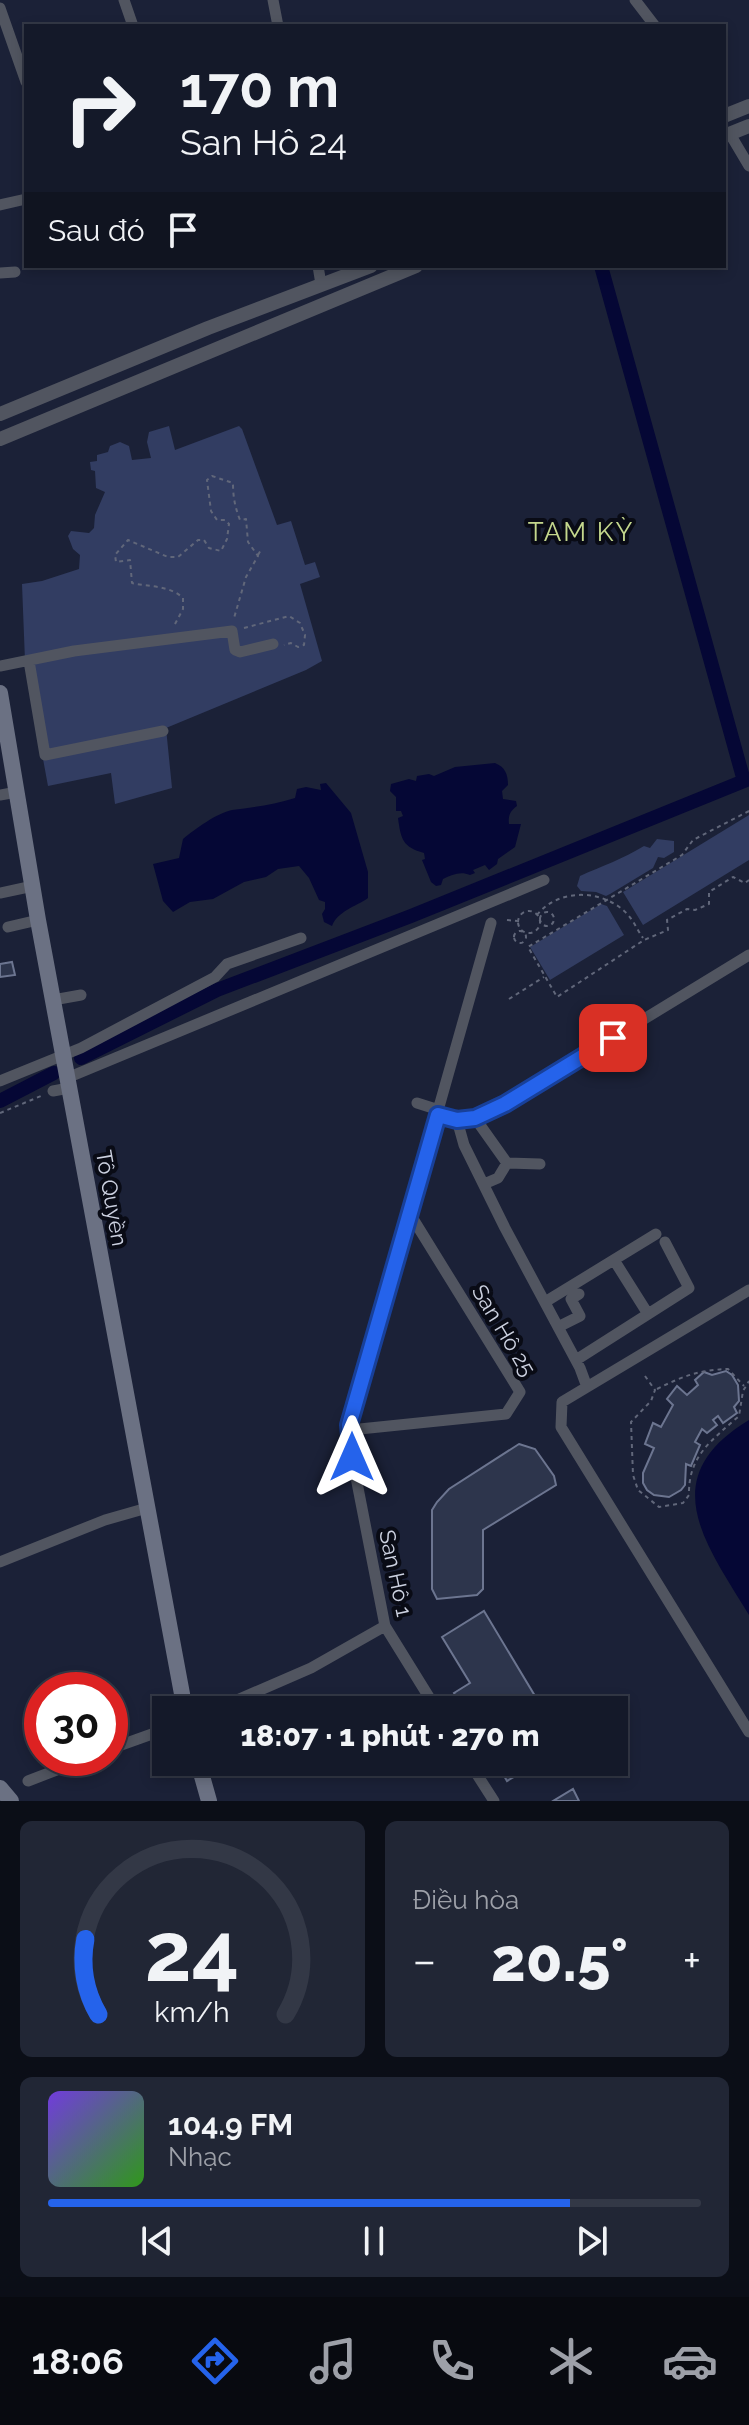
<!DOCTYPE html>
<html lang="vi">
<meta charset="utf-8">
<style>
:root{--surface:#141929;--page:#212635;--text:#f1f3f6;--muted:#9da0a8;--line:#333846;--accent:#2563eb}
body{margin:0;font-family:Raleway,sans-serif;background:var(--page);color:var(--text);height:100vh;display:flex;flex-direction:column;font-size:30px;white-space:nowrap}
*{box-sizing:border-box;margin:0}
p{font-size:26px;color:var(--muted)}
.icon{flex:none;width:44px;height:44px;fill:none;stroke:currentColor;stroke-width:2;stroke-linecap:round;stroke-linejoin:round}
.map{position:relative;height:1801px;overflow:hidden}
.panel{display:flex;flex-direction:column;gap:20px;padding:20px;background:#0b0e17;flex:1}
.panel>*{flex:none}
.guide{position:absolute;left:24px;top:24px;width:702px;height:244px;border-radius:0px;box-shadow:0 4px 12px #0003,0 0 0 2px var(--line);background:#141929;color:var(--text);overflow:hidden}
.speed{position:absolute;left:24px;top:1672px;display:flex;gap:16px;font-size:40px;font-weight:700;text-align:center}
.speed>*{display:grid;place-content:center;width:104px;height:104px;border-radius:50%;background:var(--surface);box-shadow:0 4px 12px #0003,0 0 0 2px var(--line);line-height:1}
.speed .limit{border:12px solid #d22;background:#fff;color:#111}
.pin{position:absolute;display:grid;place-items:center;width:68px;height:68px;color:#fff;margin:-34px;border-radius:16px;box-shadow:0 4px 12px #0006}
.me{position:absolute;width:88px;margin:-44px;rotate:0deg;stroke-linejoin:round;filter:drop-shadow(0 0 6px #0008)}
.turn{display:flex;align-items:center;gap:28px;height:168px;padding:0 24px;font-size:36px}
.turn .icon{width:104px;height:104px;stroke-width:2.5}
.turn b{display:block;font-size:56px;line-height:68px}
.then{display:flex;align-items:center;height:76px;padding:0 24px;background:#0003;gap:16px;font-size:30px}
.big{font-size:60px;font-weight:800;line-height:1.1}
.panel .card{flex:1;display:flex;flex-direction:column;justify-content:center;gap:12px;min-width:0;padding:0 28px;border-radius:12px;background:var(--page)}
.panel .dial{align-items:center;gap:0}
.dial svg{height:208px;overflow:visible;fill:none;stroke:var(--line);stroke-width:7;stroke-linecap:round;text-anchor:middle}
.dial text{fill:var(--text);stroke:none}
.song{display:flex;align-items:center;gap:24px}
.cover{width:96px;height:96px;border-radius:12px;background:linear-gradient(135deg,hsl(260 70% 55%),hsl(110 70% 35%))}
.played{height:8px;border-radius:4px;background:linear-gradient(90deg,var(--accent) 80%,var(--line) 80%)}
.keys{display:flex;justify-content:space-around;direction:ltr}
.heat{display:flex;justify-content:space-between;align-items:center;font-size:44px;direction:ltr}
.panel .tiles{flex:1;display:grid;gap:20px;grid-template-columns:1fr 1fr}
.card:last-child{grid-column:span 2}
.trip{position:absolute;left:152px;top:1696px;width:476px;height:80px;border-radius:0px;background:var(--surface);box-shadow:0 4px 12px #0003,0 0 0 2px var(--line);font-weight:800;line-height:80px;text-align:center}
.dock{display:flex;height:128px;justify-content:space-around;align-items:center;background:#080a10;color:var(--muted)}
.dock .icon{width:56px;height:56px}
.dock .current{color:var(--accent)}
.dock b{font-size:36px;color:var(--text)}
.map>svg:first-child{display:block}
</style>
<div class="map">
<svg width="749" height="1801" viewBox="0 0 749 1801">
<rect width="100%" height="100%" fill="#1b2137"/>
<path fill="#323d62" d="M169,426l6,24 64,-24 3,3 35,96 14,-4 14,44 10,-3 5,15 -20,7 22,77 -16,9 -140,58 6,60 -57,16 -4,-31 -63,13 -23,-125 -3,-77 20,-3 37,-12 1,-14 -7,-6 -5,-13 3,-5 18,2 5,-5 1,-13 10,-23 -9,-4 -1,-17 -4,-1 -1,-8 7,-1v-6l11,-3 2,-6 10,-4 9,4 3,14 19,-2 -4,-16 2,-10z
M749,815v45l-106,65 -20,-33z
M657,839l17,2v11l-10,6 -6,-1 -5,11 -43,26 -4,2 -10,-4 -15,-1 -4,-5 3,-10c22,-10 43,-17 64,-30l6,2z
M601,904l6,2 17,29 -74,45 -20,-33z"/>
<path fill="#050735" d="M495,763c10,4 13,11 13,22l-6,6 1,8 13,2 1,5c-7,5 -9,10 -8,18h12l-6,23 -17,12 -1,5 -8,6 -4,-5 -12,5 2,3 -5,2c-10,-4 -18,0 -27,4l-2,6 -5,1 -5,-4 -9,-22 3,-1 -1,-6c-21,-6 -23,-13 -26,-35l5,-2 -2,-5h-5v-14l-6,-6 1,-7 18,-5 7,2 1,-5 12,-2 5,2 21,-9z
M326,783l25,30 17,59v26c-13,9 -30,13 -36,28l-8,-4 -2,-8 3,-5v-7l-6,-2 -10,-22 -10,-12 -21,3 -12,8 -22,5 -31,17 -23,3 -17,10 -10,-11 -10,-37 26,-6 4,-19c12,-10 34,-26 49,-29 22,-3 41,-5 63,-12l2,-9 9,-2 15,3 -1,-6z
M749,1420v195c-43,-71 -96,-137 0,-195z"/>
<g fill="none" stroke-linecap="round" stroke-linejoin="round">
<path stroke="#050735" stroke-width="14" d="M601,266l143,515
M81,1058l136,-68 194,-74 338,-137
M0,1101l54,-28"/>
</g>
<path fill="#2d354c" stroke="#6c7590" stroke-width="2" d="M12,962l3,13 -15,2v-13z
M726,1371l6,4 6,10 1,16 -5,6 3,6 -14,10 -5,-7 -5,4 4,5 -10,8 -5,-4 -7,13 5,3 -9,21 -5,-2 -1,21 -4,5 -12,7 -15,-2 -7,-5 -4,-7v-10l11,-25 -9,-4 8,-21 8,4 12,-22 -6,-6 10,-13 10,9 11,-10 -3,-5 9,-8 8,3z
M519,1444l16,5 19,27 2,9 -73,45v59l-6,6 -40,4 -5,-10v-79l5,-8 12,-13z
M484,1611l51,85 -10,6 5,8h-65l-11,-17 16,-10 -28,-46z
M496,1762h43l-32,19z
M573,1789l6,12h-26z"/>
<g fill="none" stroke-linecap="round" stroke-linejoin="round">
<path stroke="#61677a" stroke-width="2" stroke-dasharray="4 4" stroke-linecap="butt" d="M258,555l4,-7
M175,624l8,-15v-11c-14,-13 -34,-11 -51,-15l-2,-23 -14,2 -1,-7 13,-15 40,17h10l20,-17h6l5,8 12,3 6,-12 2,-15 -4,-4h-8l-6,-9 -4,-31 5,-4 21,7c0,14 2,24 7,37l6,-1 2,23 10,14 -12,21 -12,41
M244,628l45,-12 11,7 5,12 -1,10 -6,2 -7,-4 -7,2
M749,811l-56,29 -11,15 -154,92 29,50 87,-57 24,-10 -1,-10 20,-11 8,1 14,-6v-12l24,-15 12,6 4,-3
M518 922a11 11 0 1 1 22 0a11 11 0 1 1-22 0Z
M540 919a7 7 0 1 1 14 0a7 7 0 1 1-14 0Z
M537,915c22,-28 69,-26 92,1 5,6 9,15 14,22
M507,920l10,1
M514 937a6 6 0 1 1 12 0a6 6 0 1 1-12 0Z
M509,999l35,-22
M0,1113l41,-17
M645,1376l10,14 -4,11 -20,21 2,53 5,15 21,17 24,-4 6,-8c-1,-39 23,-55 50,-79l4,-25 6,-10
M657,1389c26,-13 42,-19 71,-20l16,17"/>
<path stroke="#515560" stroke-width="11" d="M124,0l9,26
M273,0l5,26
M635,0l20,26
M0,8l26,74
M730,134l19,32
M0,205l26,-6
M318,266l3,18
M0,273l15,-1
M29,661l16,94 118,-24
M0,666l74,-15 158,-20 3,19 5,2 33,-8
M0,795l17,-3
M0,893l33,-7
M8,927l30,-7
M53,1000l28,-5
M67,1078l477,-198
M0,1081l81,-33 134,-71 12,-13 74,-26
M53,1091l16,-3
M417,1103l22,7
M438,1115l29,5 38,-16 244,-149
M475,1118l32,45 -9,15 -14,6
M457,1120l7,25 41,83 75,140 7,19
M507,1163l33,1
M614,1260l34,54
M749,1290l-187,112 -1,25 188,305
M545,1302l111,-68
M558,1327l22,-11 -9,-17 8,-5
M576,1360l113,-72 -24,-46
M350,1430l156,-16 14,-22 -110,-178
M0,1562l105,-42 42,-12
M214,1710l97,-42 74,-42
M437,1710l-52,-84 -33,-169 -3,-32 142,-502
M110,1749l56,-20
M469,1762l25,39
M28,1781l60,-23"/>
<path stroke="#515560" stroke-width="14" d="M724,116l25,-10
M724,136l25,-10
M0,414l208,-86 163,-62
M0,439l416,-173"/>
<path stroke="#6b7183" stroke-width="16" d="M0,693l38,227 147,790
M198,1762l11,39
M0,1788l11,13"/>
</g>
<g fill="none" stroke-linecap="round" stroke-linejoin="round">
<g stroke="#184099" stroke-width="20">
<path id="route" d="M352,1457l-3,-32 89,-310 19,5 18,-2 30,-14 108,-66"/>
</g>
<use href="#route" stroke="#2563eb" stroke-width="14"/>
</g>
<g text-anchor="middle" dominant-baseline="central" stroke-width="8" stroke-linejoin="round" paint-order="stroke">
<g font-size="22" fill="#ccd1e0" stroke="#090b15">
<text transform="translate(112 1198) rotate(80)">Tô Quyền</text>
<text transform="translate(504 1330) rotate(59)">San Hô 25</text>
<text transform="translate(396 1573) rotate(78)">San Hô 1</text>
</g>
<g font-size="26" letter-spacing="2" fill="#c4d78d" stroke="#090b15">
<text x="581" y="532">TAM KỲ</text>
</g>
</g>
</svg>
<div class="speed"><div class="limit">30</div></div>
<div class="pin" style="left:613px;top:1038px;background:#d93025"><svg class="icon" aria-label="arrive" viewBox="0 0 24 24"><path d="M6 21V4h12l-3 4 3 4H6"/></svg></div>
<svg class="me" style="left:352px;top:1457px" viewBox="-20 -20 40 40"><path d="M0-17L14 15 0 8-14 15z" fill="#2563eb" stroke="#fff" stroke-width="4"/></svg>
<div class="trip">18:07 · 1 phút · 270 m</div>
<div class="guide">
<div class="turn"><svg class="icon" aria-label="right" viewBox="0 0 24 24"><path d="M7 20v-9h11M14 6l5 5-5 5"/></svg><div><b>170 m</b>San Hô 24</div></div>
<div class="then">Sau đó<svg class="icon" aria-label="arrive" viewBox="0 0 24 24"><path d="M6 21V4h12l-3 4 3 4H6"/></svg></div>
</div>
</div>
<section class="panel">
<div class="tiles">
<div class="card dial"><svg viewBox="0 0 100 80">
<path d="M14 69A42 42 0 1 1 86 69"/>
<path d="M14 69A42 42 0 0 1 9 40" stroke="#2563eb"/>
<text x="50" y="56" font-size="32" font-weight="700">24</text>
<text x="50" y="72" font-size="11">km/h</text>
</svg></div>
<div class="card"><p>Điều hòa</p>
<div class="heat"><a>−</a><b class="big">20.5°</b><a>+</a></div>
</div>
<div class="card">
<div class="song"><i class="cover"></i><div><b>104.9 FM</b><p>Nhạc</p></div></div>
<div class="played"></div>
<div class="keys"><svg class="icon" aria-label="previous" viewBox="0 0 24 24"><path d="M18 5L8 12l10 7zM5 5v14"/></svg><svg class="icon" aria-label="pause" viewBox="0 0 24 24"><path d="M8 5v14M16 5v14"/></svg><svg class="icon" aria-label="next" viewBox="0 0 24 24"><path d="M6 5l10 7-10 7zM19 5v14"/></svg></div>
</div>
</div>
</section>
<nav class="dock">
<b>18:06</b>
<svg class="icon current" aria-label="directions" viewBox="0 0 24 24"><path d="M12 3l9 9-9 9-9-9zM9 14v-3h6M13 9l2 2-2 2"/></svg>
<svg class="icon" aria-label="music" viewBox="0 0 24 24"><path d="M9 18V5l10-2v13"/><circle cx="6" cy="18" r="3"/><circle cx="16" cy="16" r="3"/></svg>
<svg class="icon" aria-label="phone" viewBox="0 0 24 24"><path d="M5 4h4l2 5-3 2q2 4 5 5l2-3 5 2v4C11 20 4 13 5 4z"/></svg>
<svg class="icon" aria-label="climate" viewBox="0 0 24 24"><path d="M12 3v18M4 7l16 10M4 17L20 7"/></svg>
<svg class="icon" aria-label="car" viewBox="0 0 24 24"><path d="M5 17H2v-5l4-1 3-4h7l3 4 3 1v5h-3M9 17h6M6 11h13"/><circle cx="7" cy="17" r="2"/><circle cx="17" cy="17" r="2"/></svg>
</nav>
